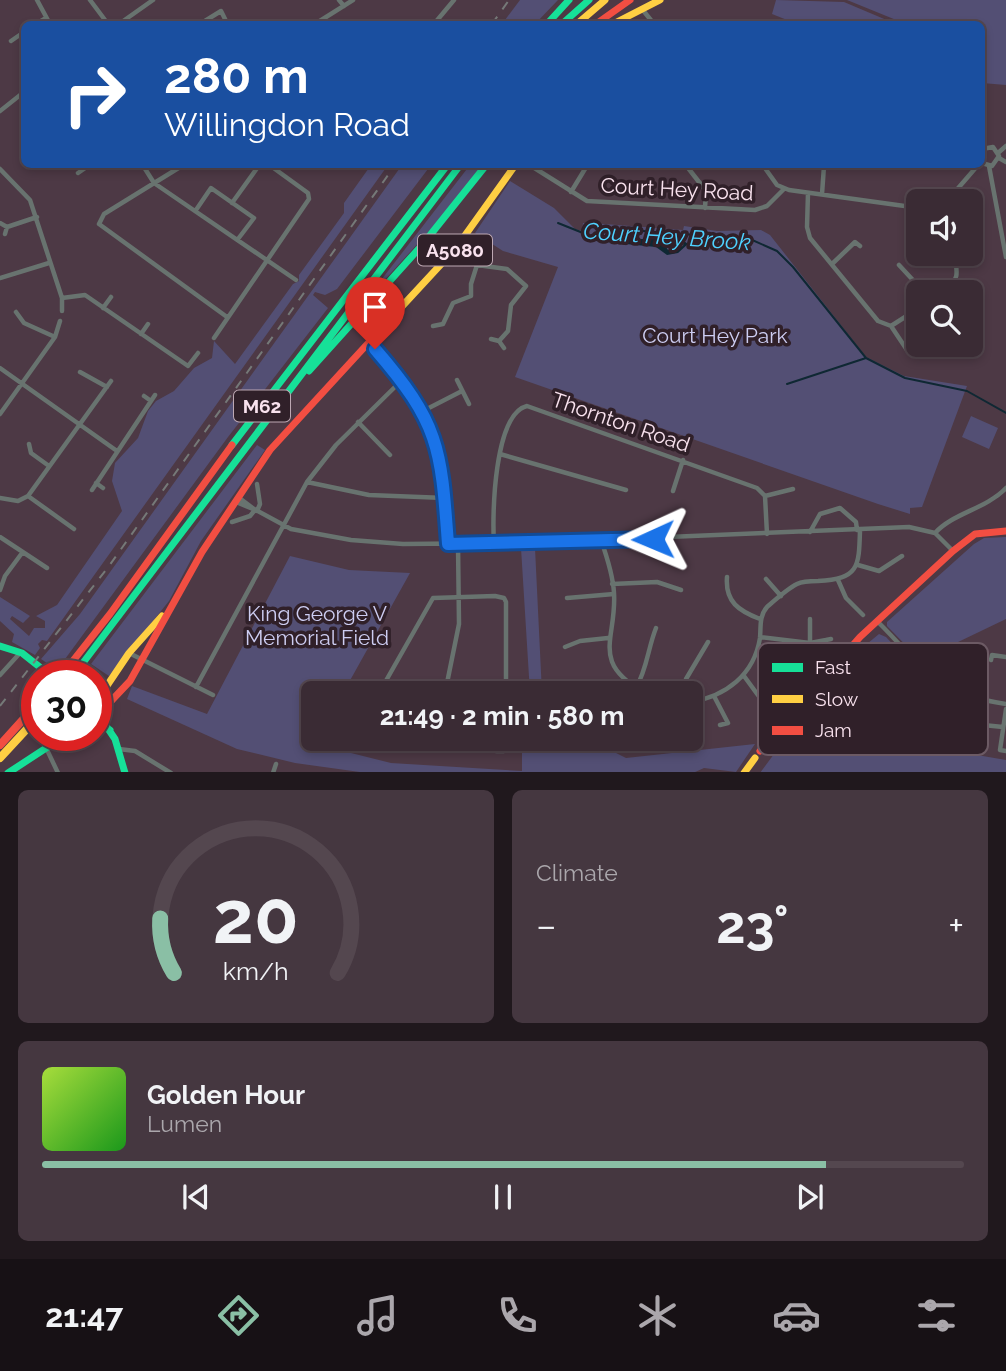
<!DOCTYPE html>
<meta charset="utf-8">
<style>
:root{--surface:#3a2b34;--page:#453740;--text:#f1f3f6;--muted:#aba7ac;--line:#54474f;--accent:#8abfa5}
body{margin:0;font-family:Raleway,sans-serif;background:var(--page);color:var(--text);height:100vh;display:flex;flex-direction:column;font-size:26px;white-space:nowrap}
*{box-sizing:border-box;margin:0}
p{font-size:23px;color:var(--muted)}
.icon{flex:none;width:38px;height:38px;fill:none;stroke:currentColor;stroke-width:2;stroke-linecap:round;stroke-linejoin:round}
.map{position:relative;height:772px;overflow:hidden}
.drawer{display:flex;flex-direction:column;gap:18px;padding:18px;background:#20181d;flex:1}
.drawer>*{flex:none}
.guide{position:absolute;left:21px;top:21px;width:964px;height:147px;border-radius:10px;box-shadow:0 4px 10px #0003,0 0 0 2px var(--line);background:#1a4fa0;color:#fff;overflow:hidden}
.tools{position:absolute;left:906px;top:189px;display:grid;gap:14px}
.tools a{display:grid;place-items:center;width:77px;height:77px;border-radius:10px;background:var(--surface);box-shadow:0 4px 10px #0003,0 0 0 2px var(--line);font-size:35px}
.speed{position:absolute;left:21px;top:660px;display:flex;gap:14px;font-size:35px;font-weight:700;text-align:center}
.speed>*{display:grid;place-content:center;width:91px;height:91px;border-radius:50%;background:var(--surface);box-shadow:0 4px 10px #0003,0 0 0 2px var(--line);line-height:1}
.speed .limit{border:10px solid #d22;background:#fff;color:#111}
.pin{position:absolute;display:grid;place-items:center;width:60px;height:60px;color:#fff;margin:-72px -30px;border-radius:50% 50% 50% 0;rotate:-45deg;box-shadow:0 0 7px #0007}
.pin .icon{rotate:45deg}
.me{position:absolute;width:77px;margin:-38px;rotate:269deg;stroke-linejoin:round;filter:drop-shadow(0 0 5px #0008)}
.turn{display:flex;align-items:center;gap:24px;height:147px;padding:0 28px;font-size:32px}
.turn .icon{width:91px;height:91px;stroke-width:2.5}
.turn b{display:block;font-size:49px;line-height:60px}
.big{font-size:52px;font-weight:700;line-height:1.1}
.drawer .card{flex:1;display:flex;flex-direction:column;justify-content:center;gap:10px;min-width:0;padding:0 24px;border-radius:10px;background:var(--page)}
.drawer .dial{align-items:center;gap:0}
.dial svg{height:182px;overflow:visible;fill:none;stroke:var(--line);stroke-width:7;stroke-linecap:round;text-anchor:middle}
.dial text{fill:var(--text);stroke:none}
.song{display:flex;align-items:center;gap:21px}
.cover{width:84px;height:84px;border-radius:10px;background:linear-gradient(135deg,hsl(80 70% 55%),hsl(120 70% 35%))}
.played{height:7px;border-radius:4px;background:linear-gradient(90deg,var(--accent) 85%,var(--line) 85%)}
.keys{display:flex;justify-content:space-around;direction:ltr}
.heat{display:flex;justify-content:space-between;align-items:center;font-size:38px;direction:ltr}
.drawer .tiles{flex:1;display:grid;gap:18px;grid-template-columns:1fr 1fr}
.card:last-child{grid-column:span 2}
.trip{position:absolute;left:301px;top:681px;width:402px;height:70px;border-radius:10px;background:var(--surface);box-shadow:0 4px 10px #0003,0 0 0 2px var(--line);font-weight:700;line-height:70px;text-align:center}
.menu{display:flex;height:112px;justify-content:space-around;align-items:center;background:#171115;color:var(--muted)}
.menu .icon{width:49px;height:49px}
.menu .on{color:var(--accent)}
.menu b{font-size:32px;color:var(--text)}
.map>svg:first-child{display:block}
</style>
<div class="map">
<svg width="1006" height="773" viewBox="0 0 1006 773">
<rect width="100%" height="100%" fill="#4d3945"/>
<path fill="#534f74" d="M520,0h38l-23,24h-33z
M776,0l68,2 52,22h-99l-25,-10z
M847,0h159v85l-24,-2v-59h-76z
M371,165h17l-341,476 -5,-1 -4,4 2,4 -5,7 -23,-13 2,-8 -14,-13v-24l30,19 -7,7 -11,-7 -2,3 19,17 5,-8h11v-7l-9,-5 21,-11 65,-94 -10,-30 3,-18 23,-25 10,-27 8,-10 18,-10 20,-23 18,-10 2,-17 21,23 58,-80 6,-3v-6l45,-62v-10z
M402,165h29l-94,124 -12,6 -10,-3 -2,3 15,13 -100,129 -171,233 -16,-11 39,-45z
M470,165h13l-32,42 -90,99z
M510,181l44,27 21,21 7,2 1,-8h8l92,7 1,-4 33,5 44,-1 9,5 96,122 38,19 63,10 -45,121 -12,1v6l-32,-10 -363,-127 43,-110 -55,-16 -28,-18z
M971,416l27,12 -9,21 -27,-12z
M257,445l8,5 -64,91 -32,60 -60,75 -18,-12z
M1006,537v82l-50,24 -25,28 -44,-45v-4l87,-78 10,-6z
M521,548h14l7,145h-12z
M290,556l59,14 61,3 -67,120h-30v45l5,1 -3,5 76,19 131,8v-21l10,-1v-10h56l38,19 129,-14 -19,28 -32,-4 -11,5h-326l-72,-10 -58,-14 -110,-50 5,-13 75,28z
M879,634l7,3 42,45 -7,9 -59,-36 -12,3z
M861,656l-63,63 3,15 71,3 134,23v12l-246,1 28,-38h-7l68,-76z"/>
<path fill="#0f2833" d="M595,233l26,6h34l6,1 7,10 15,-4 1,-5 4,3 -10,9 -11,2 -11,-8 -60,-6 -4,-4z"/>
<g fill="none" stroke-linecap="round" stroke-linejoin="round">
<path stroke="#0f2833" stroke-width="2" d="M558,223l25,10 6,-6 161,12 27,12 16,16 73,91 39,20 62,13 39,22
M787,384l79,-26"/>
<path stroke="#68736f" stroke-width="4.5" d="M37,0l13,24
M90,0l18,24
M339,0l5,6
M642,9l12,15
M36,24l10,-6
M119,24l34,-24
M200,24l21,-13 5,10 -2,3
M315,24l38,-24
M434,24l20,-24
M11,41l13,-9
M0,111l24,-19
M982,149l11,-2 6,9 -7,10 -10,-3
M998,153l8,-7
M999,158l7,4
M142,164l12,19 142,97
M185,164l-81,50 -5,10 128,93
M528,164l59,37 168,9 12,-4 17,-17
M685,164l21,27 -1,17
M762,164l15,21 12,5 130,18
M989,166l17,91
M0,169l30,31 32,98v13
M78,173l13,-9
M571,192l17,-28
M808,193l-1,34 3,11 68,83 13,5 28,-18
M822,194l2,-28
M947,201l32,-37
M232,203l28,-39
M196,210l15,-22 43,30 -16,21
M0,223l7,4 30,-10
M5,234l2,-7
M456,248l21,17 30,4 19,17 -15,19 -3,26 -9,10
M832,264l23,-22 5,4
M899,265l25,27
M0,278l49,-15
M953,284l5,8
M942,292c18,-11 16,-19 12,-38
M62,298l23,-3 103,71 10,-13
M103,308l8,-11
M16,312l8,11 31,14
M443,324l10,-21 18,-7v-12l6,-19
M433,326l10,-2
M891,326l16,24c19,3 43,13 55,-5
M141,334l7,-10
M214,338l95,-139 -1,-6 -40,-29
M491,339l8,2
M499,341l5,7
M375,349c65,75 66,99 73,195
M0,368l117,83
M80,372l27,15
M457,380l12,24
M144,396l7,5
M423,411l39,-20
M0,414l55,-77 5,-16
M358,422l32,33
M29,444l2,9 18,13
M500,454l126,36
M307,482l62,13 76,3
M96,483l7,5
M92,490l63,-95
M673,491l10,-31
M28,496l46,33
M765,496l28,-7
M238,497l16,12 37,20 60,11 52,4 120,-1 386,-16 26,6 18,18
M0,498l18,3 10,-5 83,-115
M236,502l17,7
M257,511l3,-7 -3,-20
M232,522l18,-6 5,-6
M810,532l10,-18 20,-6 16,14 1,8
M935,533c18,-20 51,-24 71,-45
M0,537l47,31
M601,540c6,17 12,35 13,53 3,46 -25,69 31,100
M494,543c-2,-28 0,-129 33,-137l230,82 8,8 2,38
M858,565l21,6 23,-15
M727,577c-2,25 12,34 33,42
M766,579l15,17
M838,580l8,18 17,17
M612,584l45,-2 24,8
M0,590l5,-14 17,-23
M567,598l47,-4
M877,621c52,51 51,71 129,83
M760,637l50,6 16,-3
M790,642l2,24 9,9
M810,643v-24
M565,647l15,-6 28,-3
M827,647l-1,-7 5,-1
M129,653l84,42
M991,660l1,-5 14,2
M0,675l20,-22
M744,676l19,26 11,6
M572,685l9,8
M196,687l111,-205 29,-37 66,-65
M636,688c11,-19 12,-40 20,-60
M379,693l54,-95 62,-2 9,2 2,4v91
M445,693l14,-69 -1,-80
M615,693l12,-11
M684,693l2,-14 22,-37
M826,694l21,16 28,-1 1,13
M966,697l-5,38 18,4 4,-14 20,2
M715,698l13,25 -8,2
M691,702c35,-6 63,-27 69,-64 1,-11 -1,-22 7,-31 8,-7 20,-18 30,-23 6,-3 14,-3 21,-3 41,-2 41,-14 42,-51
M1006,709l-6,41 6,1
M809,711l46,-48 7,-4 58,34 7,-2 7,-10
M927,712l56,13
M899,714l27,4
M36,726l1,1
M40,735l18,38
M919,737c8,-10 12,-34 8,-46
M380,738l117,13h7l1,-13
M601,738l9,7 9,2 4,-6
M119,749l16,2 36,22
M273,773l3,-9"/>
<path stroke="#16e098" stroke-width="7" d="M547,24l22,-24
M562,24l27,-24
M309,371l114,-127 64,-80
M232,445l216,-281
M0,646l22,7 29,23
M73,676l388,-512
M96,711l19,28 10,34
M96,720l14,10
M8,773l58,-38"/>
<path stroke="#ffcf43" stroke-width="7" d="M577,24l28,-24
M613,24l47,-24
M394,315l62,-67 60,-84
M96,702l33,-49 33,-37
M744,773l11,-15"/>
<path stroke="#f24e42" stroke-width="7" d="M596,24l34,-24
M61,676l49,-62 122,-169
M96,717l34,-36 72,-129 68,-102 124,-135
M760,751l100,-114 93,-86 22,-17 31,-3"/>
<path stroke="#757978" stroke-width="2" stroke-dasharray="9 9" stroke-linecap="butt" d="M492,24l17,-24
M0,706l109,-140 287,-402"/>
<path stroke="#ffcf43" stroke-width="8" d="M0,758l37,-40"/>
<path stroke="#f24e42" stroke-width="8" d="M0,745l37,-41"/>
</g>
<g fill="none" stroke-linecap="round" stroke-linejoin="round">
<g stroke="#114b97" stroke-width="18">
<path id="route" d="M375,349c65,75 66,99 73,195l205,-5"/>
</g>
<use href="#route" stroke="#1a73e8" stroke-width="12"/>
</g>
<g text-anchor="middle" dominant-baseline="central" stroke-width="7" stroke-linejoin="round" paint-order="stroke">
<g fill="#302029" stroke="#bda8b3" stroke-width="2">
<rect x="418" y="234.5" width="74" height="31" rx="5"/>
<rect x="234" y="390.5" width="56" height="31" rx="5"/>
</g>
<g font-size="19" font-weight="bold" fill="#f9e2ee">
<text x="455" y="250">A5080</text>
<text x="262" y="406">M62</text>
</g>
<g font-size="21" fill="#f9e2ee" stroke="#302029">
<text transform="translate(677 189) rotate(3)">Court Hey Road</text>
<text transform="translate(621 422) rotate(19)">Thornton Road</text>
</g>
<g font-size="21" fill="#cdcdf2" stroke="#302029">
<text x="715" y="335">Court Hey Park</text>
<text x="317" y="613">King George V<tspan x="317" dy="24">Memorial Field</tspan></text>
</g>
<g font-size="23" font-style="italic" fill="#4ed1ff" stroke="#302029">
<text transform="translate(667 236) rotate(4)">Court Hey Brook</text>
</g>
</g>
<rect x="758" y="643" width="230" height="112" rx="10" fill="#302029" stroke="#6c5a64" stroke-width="2"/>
<rect x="772" y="663" width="31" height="9" fill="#16e098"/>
<rect x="772" y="695" width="31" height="8" fill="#ffcf43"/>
<rect x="772" y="726" width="31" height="9" fill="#f24e42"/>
<g font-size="19" fill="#f9e2ee">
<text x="815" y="674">Fast</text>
<text x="815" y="706">Slow</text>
<text x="815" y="737">Jam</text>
</g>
</svg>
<div class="tools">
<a><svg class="icon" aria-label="sound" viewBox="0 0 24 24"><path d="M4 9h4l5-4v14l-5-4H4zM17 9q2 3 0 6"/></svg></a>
<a><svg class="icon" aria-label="search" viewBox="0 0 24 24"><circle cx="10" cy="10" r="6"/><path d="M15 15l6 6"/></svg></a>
</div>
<div class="speed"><div class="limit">30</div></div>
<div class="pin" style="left:375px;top:349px;background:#d93025"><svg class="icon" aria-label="arrive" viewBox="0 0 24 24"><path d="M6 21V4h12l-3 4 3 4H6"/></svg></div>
<svg class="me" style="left:653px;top:539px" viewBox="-20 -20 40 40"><path d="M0-17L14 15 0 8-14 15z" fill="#1a73e8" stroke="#fff" stroke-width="4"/></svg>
<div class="trip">21:49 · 2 min · 580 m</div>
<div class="guide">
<div class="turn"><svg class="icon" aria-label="right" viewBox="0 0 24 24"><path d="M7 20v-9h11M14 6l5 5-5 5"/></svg><div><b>280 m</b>Willingdon Road</div></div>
</div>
</div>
<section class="drawer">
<div class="tiles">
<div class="card dial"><svg viewBox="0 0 100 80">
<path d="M14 69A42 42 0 1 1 86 69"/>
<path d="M14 69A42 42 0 0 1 8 45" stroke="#8abfa5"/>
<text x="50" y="56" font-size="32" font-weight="700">20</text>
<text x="50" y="72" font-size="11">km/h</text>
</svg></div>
<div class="card"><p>Climate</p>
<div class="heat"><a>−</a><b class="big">23°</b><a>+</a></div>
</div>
<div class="card">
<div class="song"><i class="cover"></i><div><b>Golden Hour</b><p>Lumen</p></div></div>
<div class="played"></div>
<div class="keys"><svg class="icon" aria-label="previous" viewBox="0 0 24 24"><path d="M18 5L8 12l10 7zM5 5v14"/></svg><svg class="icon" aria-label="pause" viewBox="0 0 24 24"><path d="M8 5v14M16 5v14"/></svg><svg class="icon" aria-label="next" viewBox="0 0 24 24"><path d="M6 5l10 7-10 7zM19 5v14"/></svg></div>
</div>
</div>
</section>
<nav class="menu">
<b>21:47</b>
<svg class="icon on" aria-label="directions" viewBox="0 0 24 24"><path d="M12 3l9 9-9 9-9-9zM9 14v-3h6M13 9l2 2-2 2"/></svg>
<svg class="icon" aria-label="music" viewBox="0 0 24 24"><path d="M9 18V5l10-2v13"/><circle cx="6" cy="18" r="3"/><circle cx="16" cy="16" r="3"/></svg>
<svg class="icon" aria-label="phone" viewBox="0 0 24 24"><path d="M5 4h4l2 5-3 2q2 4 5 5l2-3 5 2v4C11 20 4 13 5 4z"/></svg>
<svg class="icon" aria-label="climate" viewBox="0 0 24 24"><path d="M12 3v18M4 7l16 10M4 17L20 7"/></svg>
<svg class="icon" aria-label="car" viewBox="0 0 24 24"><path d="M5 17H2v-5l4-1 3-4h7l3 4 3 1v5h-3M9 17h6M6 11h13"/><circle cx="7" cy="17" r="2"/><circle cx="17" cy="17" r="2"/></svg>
<svg class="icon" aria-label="filters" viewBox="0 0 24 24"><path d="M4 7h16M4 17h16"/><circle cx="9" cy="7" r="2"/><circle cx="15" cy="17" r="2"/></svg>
</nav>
